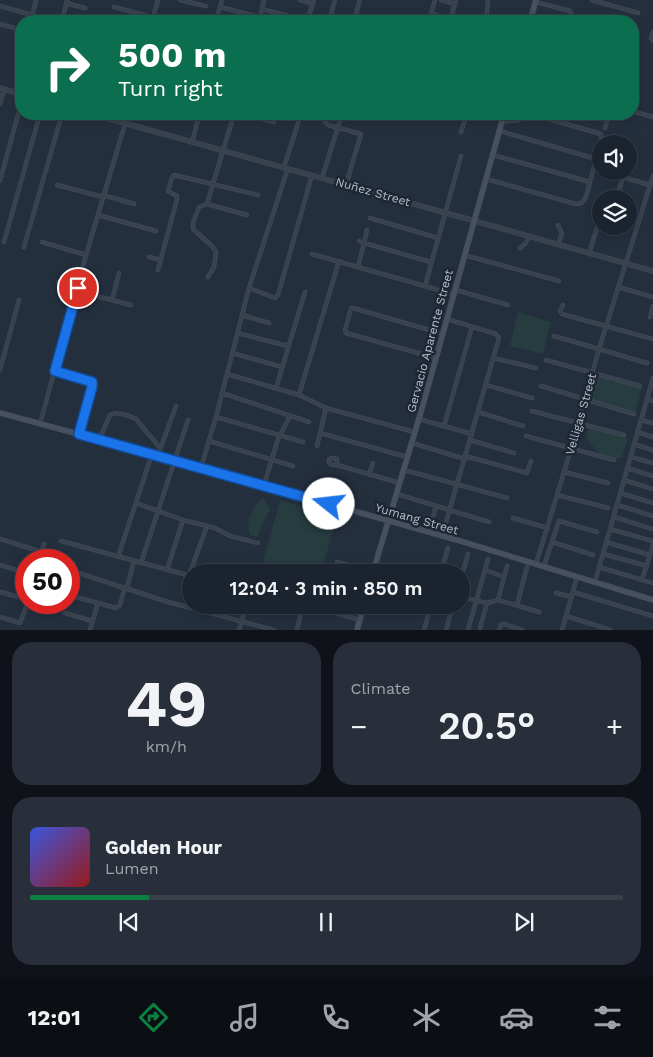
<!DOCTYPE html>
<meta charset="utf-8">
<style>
:root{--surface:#1b232e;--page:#282f3a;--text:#f1f3f6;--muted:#a0a4aa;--line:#39404a;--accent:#0b8043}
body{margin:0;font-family:"Work Sans",sans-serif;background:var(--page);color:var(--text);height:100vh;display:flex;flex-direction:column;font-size:19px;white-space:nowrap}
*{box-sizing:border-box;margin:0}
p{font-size:16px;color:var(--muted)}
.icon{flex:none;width:28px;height:28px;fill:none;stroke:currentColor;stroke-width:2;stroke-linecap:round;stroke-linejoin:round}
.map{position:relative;height:630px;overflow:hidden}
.details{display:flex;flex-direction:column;gap:12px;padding:12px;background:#0f1319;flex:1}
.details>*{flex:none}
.banner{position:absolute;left:15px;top:15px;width:624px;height:105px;border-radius:20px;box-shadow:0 2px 8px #0003,0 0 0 1px var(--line);background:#0b6e4f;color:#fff;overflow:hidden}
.buttons{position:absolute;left:592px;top:135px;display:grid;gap:10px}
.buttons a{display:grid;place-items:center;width:45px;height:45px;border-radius:50%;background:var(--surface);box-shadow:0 2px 8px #0003,0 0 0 1px var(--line);font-size:25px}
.speed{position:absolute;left:15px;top:549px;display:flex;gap:10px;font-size:25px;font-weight:700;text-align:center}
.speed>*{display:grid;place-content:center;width:65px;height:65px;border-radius:50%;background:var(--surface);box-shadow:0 2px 8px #0003,0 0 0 1px var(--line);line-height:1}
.speed .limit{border:8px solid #d22;background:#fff;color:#111}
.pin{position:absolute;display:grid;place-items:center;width:42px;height:42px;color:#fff;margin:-21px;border:2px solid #fff;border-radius:50%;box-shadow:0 1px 5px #0007}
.me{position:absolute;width:55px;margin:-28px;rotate:286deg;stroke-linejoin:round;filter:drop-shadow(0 0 4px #0008)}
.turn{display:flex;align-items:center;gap:18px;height:105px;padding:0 20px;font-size:22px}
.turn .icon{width:65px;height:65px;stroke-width:2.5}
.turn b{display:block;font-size:35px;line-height:42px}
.big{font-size:38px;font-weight:600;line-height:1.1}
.details .tile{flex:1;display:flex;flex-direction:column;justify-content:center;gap:8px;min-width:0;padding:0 18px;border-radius:20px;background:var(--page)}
.details .dial{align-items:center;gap:0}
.dial b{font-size:65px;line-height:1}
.song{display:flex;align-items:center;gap:15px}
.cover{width:60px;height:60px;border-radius:8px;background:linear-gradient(135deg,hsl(230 70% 55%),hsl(0 70% 35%))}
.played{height:5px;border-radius:2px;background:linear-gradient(90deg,var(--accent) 20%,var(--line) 20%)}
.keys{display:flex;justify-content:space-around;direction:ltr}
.heat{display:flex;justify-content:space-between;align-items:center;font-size:28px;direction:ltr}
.details .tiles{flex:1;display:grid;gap:12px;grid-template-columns:1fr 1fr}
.tile:last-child{grid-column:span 2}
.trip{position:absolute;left:182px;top:564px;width:288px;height:50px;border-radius:25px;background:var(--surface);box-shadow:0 2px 8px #0003,0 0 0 1px var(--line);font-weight:600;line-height:50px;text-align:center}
.tab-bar{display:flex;height:80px;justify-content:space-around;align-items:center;background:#0b0e12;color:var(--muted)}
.tab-bar .icon{width:35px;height:35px}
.tab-bar .on{color:var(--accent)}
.tab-bar b{font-size:22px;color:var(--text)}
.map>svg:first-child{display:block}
</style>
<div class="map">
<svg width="653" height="630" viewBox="0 0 653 630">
<rect width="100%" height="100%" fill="#242f3e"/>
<path fill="#263c3f" d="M518,312l33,10 -8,32 -33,-8z
M592,374l50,14 -7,26 -49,-16z
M589,426l39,12 -6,20h-18l-18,-19z
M263,498l7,11c-4,10 -10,18 -12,28l-8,-2c-5,-13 2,-29 13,-37z
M280,500l57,17 -16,55h-61z"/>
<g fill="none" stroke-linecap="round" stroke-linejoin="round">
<g stroke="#414a57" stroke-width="4.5">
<path id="minor" d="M180,0l26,6
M300,0l13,4
M441,0l14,4
M592,0l46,13
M536,2l34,9 2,5 -3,5
M66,3l19,5
M0,6l32,9
M114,7l53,14
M220,7l40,10
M262,9l45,12
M431,14l20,5
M31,21l5,-21
M62,21l5,-21
M152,21l6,-21
M216,21l6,-21
M259,21l5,-21
M307,21l7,-21
M329,21l6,-21
M354,21l6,-21
M429,21l6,-21
M450,21l6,-21
M486,21l2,-20
M0,24l21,6
M653,32l-2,6 2,3
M632,51l5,1
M0,104l4,-15
M632,111l21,6
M242,114l32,8
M532,114l69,20 1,6 -6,19
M447,115v-1
M323,118l2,4 3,3 33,9 -15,51
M502,122l17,-2
M605,128l4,-14
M500,131l96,28 -6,23
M461,132l6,-18
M192,142l7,-26 -7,-2
M284,167l17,-53
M624,171l-1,6 27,8
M322,178l20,-64
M486,179l90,25c11,0 11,-13 14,-22l-97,-27
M0,181l21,-77
M57,185l46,12
M619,190l4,-13
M103,195l31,9
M207,204l27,-90
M98,215l58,16
M370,218l68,20
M367,230l-3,13 67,19
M4,242l36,-128
M42,242l44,13
M558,244l4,-10 -4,-9
M24,247l38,-133
M520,248l5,-4 4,-7
M312,254l141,40
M589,254l12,-39
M464,255l95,26
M149,257l12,3
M358,267l6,-24 -5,-2
M158,270l19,-71v-3l-9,-5 4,-13 2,-3 84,20
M208,277l6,-10 2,-15 -4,-6 -19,-17v-6l6,-16 8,-3 40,11
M58,282l20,6
M425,286l36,-130
M618,287l35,10
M249,288l26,10 3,-3 34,-120
M456,290l52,15
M77,291l54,14
M112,300l7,-27
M563,305l-3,6 2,3 91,25
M242,315l27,8
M650,317l3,-11
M237,333l51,13
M554,336l93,27
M232,353l50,14
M436,358l-90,-25 -1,-3 6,-22h2l90,26
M493,358l43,10
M546,360l94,26
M0,370l19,-70
M55,371l37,12v4l-13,47
M227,374l72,21 27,13 88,24
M486,385l46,13
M541,386l93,28
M276,388l29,-96
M222,393l87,29
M299,395l40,-134
M647,399l6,2
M532,411l92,24
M478,412l45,14
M216,417l87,25
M419,419l53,15
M641,420l12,3
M40,424l46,-169 42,-141
M444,426l28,-99
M637,432l16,5
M320,433l87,24
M526,436l88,24
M99,440l11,-25c5,-4 19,0 26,4l24,29
M470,440l44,13
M209,441l84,25
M412,443l53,16
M634,444l19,6
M317,446l9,-38
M158,455l18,-49
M465,456l62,17 4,-12
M631,457l22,6
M337,465v-6l-4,-1 -4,1v4l3,2h5l63,18
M201,468l15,-51 33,-129 39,-120
M627,468l26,8
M404,470l103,28
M564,472l44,11
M369,474l4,-11
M624,480l29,9
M264,485l14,-46 12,-23
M620,493l33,10
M397,494l92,28
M557,495l51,13
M136,503l47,17 32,8 15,8 28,7
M617,505l36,11
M614,517l39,12
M513,518l35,10
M432,521l4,-15
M610,529l43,12
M442,536l57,-198 -3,-4 -49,-15
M0,539l42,13
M61,541l130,35
M552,542l41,13
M606,542l44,13
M603,554l44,12
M118,557l34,-103
M39,560l5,-16
M337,562l35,10
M141,563l47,-143
M536,564l35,-115 28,-100 54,-173
M0,565l26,8
M544,566l15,-45 38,11
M599,567l54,16
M69,570l99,32 106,28
M167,570l16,-50
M485,570l19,7
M441,572l7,-24
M189,575l18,-49
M461,578l7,-24
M642,580l11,-35
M595,582l58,-204
M127,588l7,-27
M0,592l26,7
M573,592l80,24
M556,593l16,4
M69,595l47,13 4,-3 5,-18
M461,597l26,6 11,-3 41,12
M498,600l9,-34
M306,605l54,15
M517,605l10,-38
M409,611l2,-6
M65,613l27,8
M566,616l44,14
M0,617l20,6 8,-21
M480,628l7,-25
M90,630l8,-27
M239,630l7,-25
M297,630l6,-25
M424,630l7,-25
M446,630l7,-25
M468,630l20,-71
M499,630l2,-5 3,-1 18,6
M562,630l15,-53"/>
</g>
<g stroke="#414a57" stroke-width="5.5">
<path id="tertiary" d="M0,88l21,6
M92,114l561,157"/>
</g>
<g stroke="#414a57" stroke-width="6">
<path id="secondary" d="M530,21l6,-21
M0,413l152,41 305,86 196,60
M373,572l50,-167 81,-291
M357,630l7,-25"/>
</g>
<use href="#minor" stroke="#38414e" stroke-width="3"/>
<use href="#tertiary" stroke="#38414e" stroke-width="4.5"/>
<use href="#secondary" stroke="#465061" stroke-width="5"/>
</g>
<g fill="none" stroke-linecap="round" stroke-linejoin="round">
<g stroke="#114b97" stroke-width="12">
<path id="route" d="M78,288l-23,83 37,11v5l-13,47 250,70"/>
</g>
<use href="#route" stroke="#1a73e8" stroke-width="9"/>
</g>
<g text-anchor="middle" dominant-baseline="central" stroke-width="5" stroke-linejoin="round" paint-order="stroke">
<g font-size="12" fill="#b4bcc9" stroke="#1d2633">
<text transform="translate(373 192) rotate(16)">Nuñez Street</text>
<text transform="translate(430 341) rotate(-75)">Gervacio Aparente Street</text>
<text transform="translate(581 414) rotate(-74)">Velligas Street</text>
<text transform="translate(417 519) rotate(16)">Yumang Street</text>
</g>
</g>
</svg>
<div class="buttons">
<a><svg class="icon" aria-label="sound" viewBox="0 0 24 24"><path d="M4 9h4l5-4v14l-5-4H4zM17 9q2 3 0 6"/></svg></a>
<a><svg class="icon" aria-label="layers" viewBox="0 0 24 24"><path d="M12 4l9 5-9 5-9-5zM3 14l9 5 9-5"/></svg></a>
</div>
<div class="speed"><div class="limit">50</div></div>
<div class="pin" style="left:78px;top:288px;background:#d93025"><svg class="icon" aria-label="arrive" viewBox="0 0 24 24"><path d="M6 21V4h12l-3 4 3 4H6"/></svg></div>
<svg class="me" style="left:329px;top:504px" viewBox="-20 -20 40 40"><circle r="19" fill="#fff"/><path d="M0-13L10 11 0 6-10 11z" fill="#1a73e8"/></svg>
<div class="trip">12:04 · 3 min · 850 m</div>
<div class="banner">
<div class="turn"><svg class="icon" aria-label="right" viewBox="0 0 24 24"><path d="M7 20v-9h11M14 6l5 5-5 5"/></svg><div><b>500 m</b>Turn right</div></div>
</div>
</div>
<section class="details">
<div class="tiles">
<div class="tile dial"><b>49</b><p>km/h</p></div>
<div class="tile"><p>Climate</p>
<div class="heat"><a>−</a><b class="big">20.5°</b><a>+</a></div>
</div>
<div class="tile">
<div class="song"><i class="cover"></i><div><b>Golden Hour</b><p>Lumen</p></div></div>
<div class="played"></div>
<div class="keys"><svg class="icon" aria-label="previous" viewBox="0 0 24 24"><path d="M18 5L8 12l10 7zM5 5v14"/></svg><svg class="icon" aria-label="pause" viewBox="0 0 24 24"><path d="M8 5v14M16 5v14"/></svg><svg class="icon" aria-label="next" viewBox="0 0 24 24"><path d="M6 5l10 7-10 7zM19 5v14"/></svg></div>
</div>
</div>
</section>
<nav class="tab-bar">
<b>12:01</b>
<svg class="icon on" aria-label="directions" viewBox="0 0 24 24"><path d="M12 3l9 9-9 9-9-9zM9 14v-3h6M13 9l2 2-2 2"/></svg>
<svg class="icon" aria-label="music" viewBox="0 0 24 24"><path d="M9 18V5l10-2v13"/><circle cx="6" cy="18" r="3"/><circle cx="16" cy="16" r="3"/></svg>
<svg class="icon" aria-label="phone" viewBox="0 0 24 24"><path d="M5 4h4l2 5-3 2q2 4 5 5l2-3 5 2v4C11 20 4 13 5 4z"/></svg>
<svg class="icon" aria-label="climate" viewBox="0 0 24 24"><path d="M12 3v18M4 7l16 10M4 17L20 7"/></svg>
<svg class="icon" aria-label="car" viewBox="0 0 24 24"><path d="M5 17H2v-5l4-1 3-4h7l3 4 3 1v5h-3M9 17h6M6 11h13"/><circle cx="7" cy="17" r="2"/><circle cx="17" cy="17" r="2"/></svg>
<svg class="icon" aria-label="filters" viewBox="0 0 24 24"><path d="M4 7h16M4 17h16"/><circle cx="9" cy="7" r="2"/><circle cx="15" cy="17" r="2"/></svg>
</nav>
